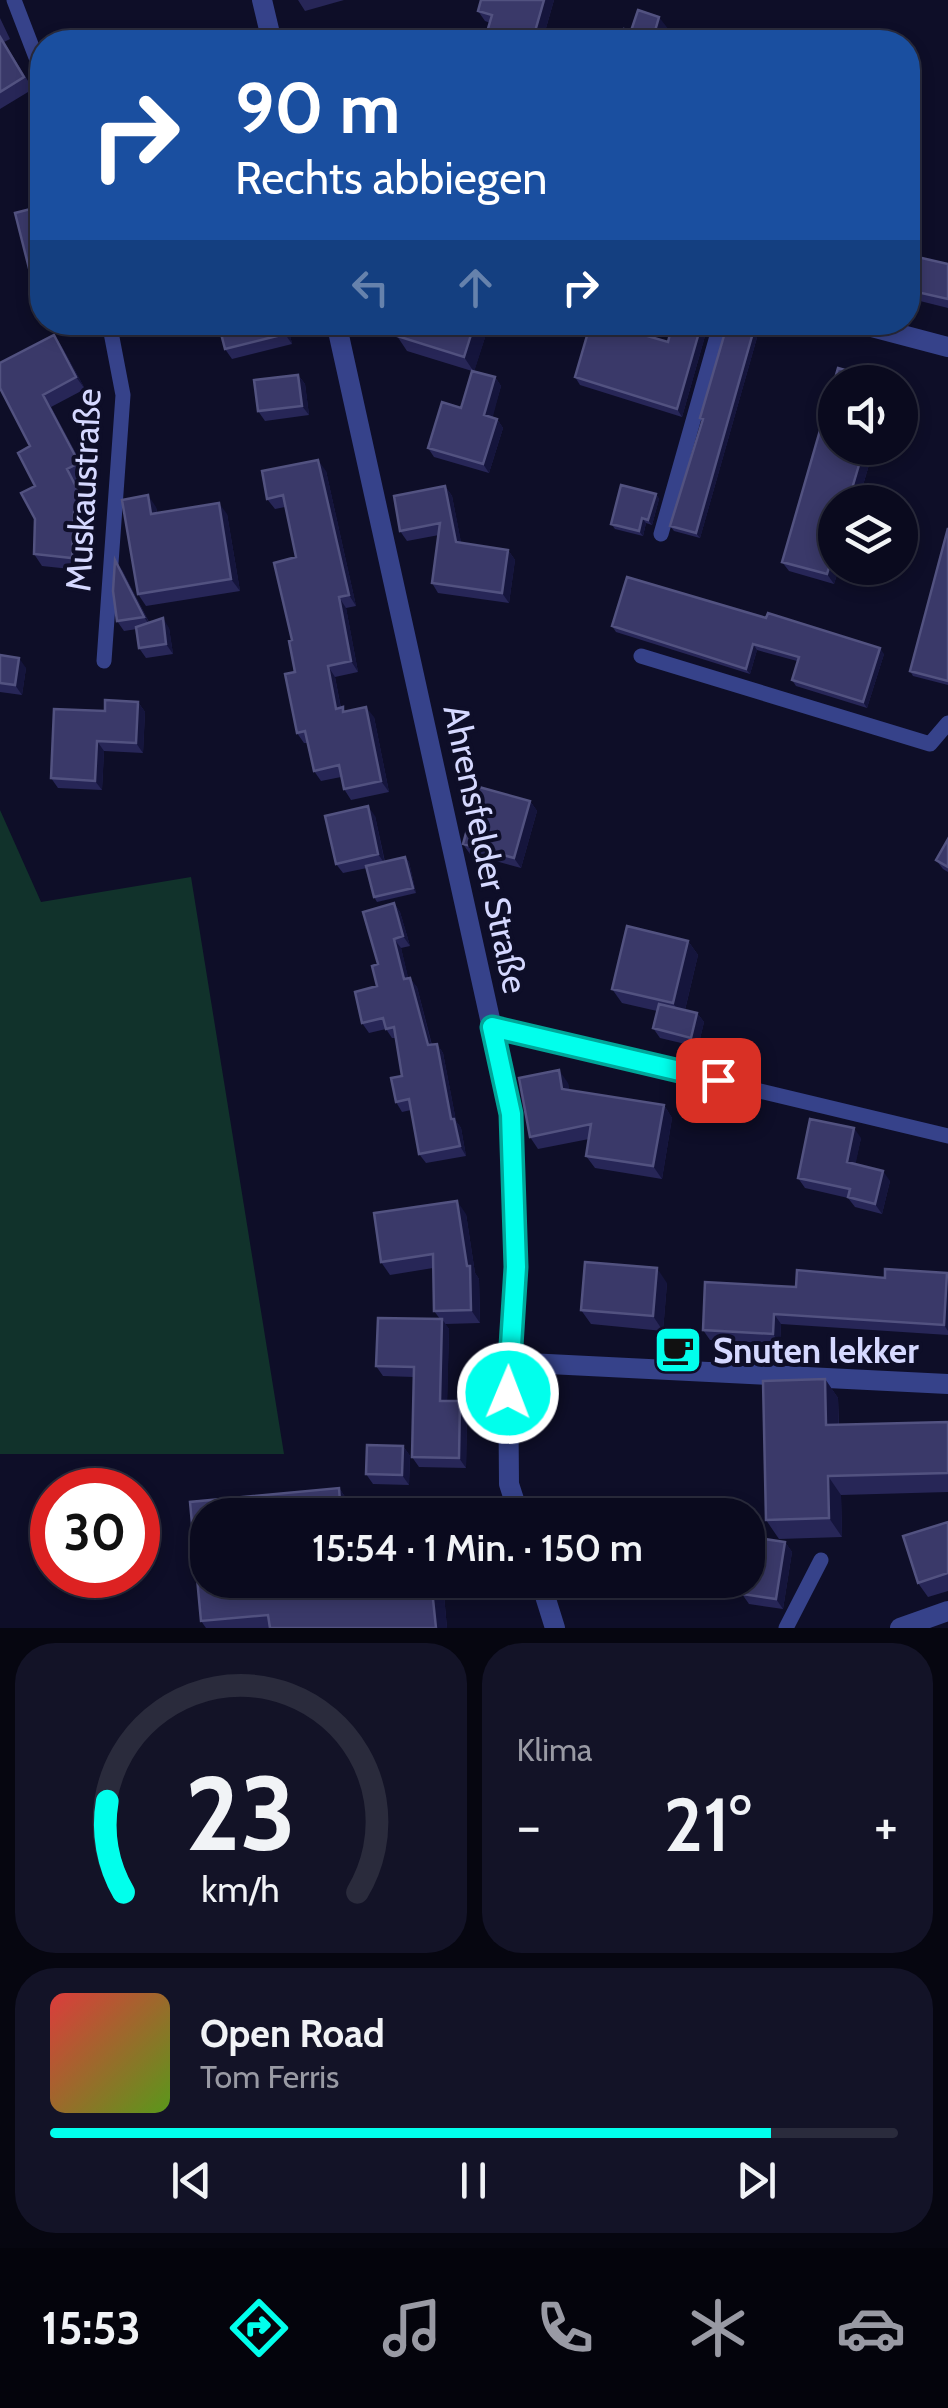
<!DOCTYPE html>
<html lang="de">
<meta charset="utf-8">
<style>
:root{--surface:#0a0a1e;--page:#131327;--text:#f1f3f6;--muted:#999aa4;--line:#2a2b3c;--accent:#01ffec}
body{margin:0;font-family:Cabin,sans-serif;background:var(--page);color:var(--text);height:100vh;display:flex;flex-direction:column;font-size:38px;white-space:nowrap}
*{box-sizing:border-box;margin:0}
p{font-size:32px;color:var(--muted)}
.icon{flex:none;width:55px;height:55px;fill:none;stroke:currentColor;stroke-width:2;stroke-linecap:round;stroke-linejoin:round}
.map{position:relative;height:1628px;overflow:hidden}
.drawer{display:flex;flex-direction:column;gap:15px;padding:15px;background:#060610;flex:1}
.drawer>*{flex:none}
.top-card{position:absolute;left:30px;top:30px;width:890px;height:305px;border-radius:40px;box-shadow:0 5px 15px #0003,0 0 0 2px var(--line);background:#1a4fa0;color:#fff;overflow:hidden}
.controls{position:absolute;left:818px;top:365px;display:grid;gap:20px}
.controls a{display:grid;place-items:center;width:100px;height:100px;border-radius:50%;background:var(--surface);box-shadow:0 5px 15px #0003,0 0 0 2px var(--line);font-size:50px}
.speed{position:absolute;left:30px;top:1468px;display:flex;gap:20px;font-size:50px;font-weight:700;text-align:center}
.speed>*{display:grid;place-content:center;width:130px;height:130px;border-radius:50%;background:var(--surface);box-shadow:0 5px 15px #0003,0 0 0 2px var(--line);line-height:1}
.speed .limit{border:15px solid #d22;background:#fff;color:#111}
.pin{position:absolute;display:grid;place-items:center;width:85px;height:85px;color:#fff;margin:-42px;border-radius:20px;box-shadow:0 5px 15px #0006}
.me{position:absolute;width:110px;margin:-55px;rotate:1deg;stroke-linejoin:round;filter:drop-shadow(0 0 8px #0008)}
.turn{display:flex;align-items:center;gap:35px;height:210px;padding:0 40px;font-size:45px}
.turn .icon{width:130px;height:130px;stroke-width:2.5}
.turn b{display:block;font-size:70px;line-height:85px}
.lanes{display:flex;align-items:center;height:95px;padding:0 40px;background:#0003;justify-content:center;gap:50px;direction:ltr}
.lanes .off{opacity:.35}
.big{font-size:75px;font-weight:600;line-height:1.1}
.drawer .card{flex:1;display:flex;flex-direction:column;justify-content:center;gap:15px;min-width:0;padding:0 35px;border-radius:40px;background:var(--page)}
.drawer .dial{align-items:center;gap:0}
.dial svg{height:260px;overflow:visible;fill:none;stroke:var(--line);stroke-width:7;stroke-linecap:round;text-anchor:middle}
.dial text{fill:var(--text);stroke:none}
.song{display:flex;align-items:center;gap:30px}
.cover{width:120px;height:120px;border-radius:15px;background:linear-gradient(135deg,hsl(0 70% 55%),hsl(90 70% 35%))}
.played{height:10px;border-radius:5px;background:linear-gradient(90deg,var(--accent) 85%,var(--line) 85%)}
.keys{display:flex;justify-content:space-around;direction:ltr}
.heat{display:flex;justify-content:space-between;align-items:center;font-size:55px;direction:ltr}
.drawer .tiles{flex:1;display:grid;gap:15px;grid-template-columns:1fr 1fr}
.card:last-child{grid-column:span 2}
.trip{position:absolute;left:190px;top:1498px;width:575px;height:100px;border-radius:40px;background:var(--surface);box-shadow:0 5px 15px #0003,0 0 0 2px var(--line);font-weight:600;line-height:100px;text-align:center}
.menu{display:flex;height:160px;justify-content:space-around;align-items:center;background:#04040c;color:var(--muted)}
.menu .icon{width:70px;height:70px}
.menu .active{color:var(--accent)}
.menu b{font-size:45px;color:var(--text)}
.map>svg:first-child{display:block}
</style>
<div class="map">
<svg width="948" height="1628" viewBox="0 0 948 1628">
<rect width="100%" height="100%" fill="#0e0e28"/>
<path fill="#11322b" d="M0,810l41,92 150,-25 93,577h-284z"/>
<g fill="none" stroke-linecap="round" stroke-linejoin="round">
<path stroke="#36428a" stroke-width="15" d="M14,0l28,73
M661,534l60,-212
M641,656l289,88 18,-21
M104,661l19,-266 -14,-73
M492,1027l456,109
M786,1628l35,-68"/>
<path stroke="#36428a" stroke-width="20" d="M262,0l10,42
M336,322l175,792 5,153 -8,95 1,122 10,31
M853,322l95,25
M508,1362l440,22
M540,1580l15,48
M900,1628l48,-17"/>
</g>
<path fill="#272657" d="M298,0h46l-39,11z
M481,0h73l-12,42 -57,-21 -7,-10z
M0,18l10,21 -6,3 29,47 -33,20z
M42,206v94l-8,-12z
M948,264v44l-36,-9 -4,-6v-15z
M287,322l5,22 -60,15 -7,-10z
M402,322h88l-16,49 21,6 6,9 -9,31 5,2 6,9 -14,45 -55,-16 -6,-9 33,-40 11,-37 -65,-20 -10,-15z
M673,322h36l-27,95 -102,-32 -5,-8 93,-35z
M757,322l3,5 -60,211 -26,-7 -4,-5 33,-105 -3,-3z
M54,335l8,12 23,42 -34,18 36,67 -12,7 19,37 -11,6 -3,46 -38,-4 -8,-12 1,-68 -5,-40z
M838,368l46,14h-49v66h39l-16,54h-23v66h4l-5,16 -45,-13 -7,-9z
M298,375l7,9 4,31 -44,6 -7,-10z
M326,471l30,135 -10,2 12,64 -23,5 6,31 4,3 29,6 15,75 -38,8 -7,-11 -3,-12 -20,4 -7,-10 -6,-28h-4l-7,-10 -5,-93 4,-83 -11,-50 -10,2 -8,-10z
M445,486l7,10 9,47 47,7 7,10 -6,43 -71,-10 -6,-10 7,-48 -32,6 -7,-10z
M656,494l3,5 -7,26 -6,-2 -3,13 -28,-7 -4,-5z
M156,507l1,6 70,1 13,77 -94,15 -8,-12z
M948,528v157l-35,-9 -3,-5z
M122,570l27,52 20,6 4,26 -27,4 -7,-10 -2,-19 -13,2 -7,-10z
M612,626l272,28 -17,54 -71,-22 -4,-6 5,-19 -40,-11 -7,24 -134,-42z
M0,655l26,13 -4,27 -22,-3z
M138,702l7,10 -2,41 -39,-2 -2,39 -44,-2 -7,-10z
M530,801l7,10 -16,57 -51,-14 -7,-10z
M375,816l10,46 20,-5 4,5 7,31 -39,9 -3,-5 -7,-29 -24,5 -7,-9z
M948,839v33l-5,-3 -7,-9z
M394,903l6,9 10,34 -9,2 7,30 9,9 15,58 5,-1 6,9 13,68 5,7 5,28 -40,7 -7,-9 -8,-44 -9,2 -6,-10 6,-26 -6,-38h-4l-6,-9 -17,4 -7,-10 15,-37 1,-22z
M688,941l10,14 -13,55 12,3 7,9 -6,25 -38,-9 -7,-10 4,-17 -35,-8 -10,-14z
M568,1083l1,8 95,14 8,13 -10,61 -67,-11 -9,-12 3,-17 -51,10 -8,-12z
M861,1138l-6,26 35,17 -8,33 -27,-7 -7,-9 -43,-10 -7,-10z
M466,1214l9,59 4,6 1,44 -35,1 4,5 -2,72 20,10 -1,57 -47,-1 -7,-10 2,-80 -31,-1 -7,-10 64,-47 -6,-8 -1,-43 -43,7 -9,-13z
M948,1274v61l-167,-11 -1,20 -70,-4 -7,-10 93,-43z
M667,1283l-4,48 -72,-7 -10,-14z
M825,1379l13,19 1,27 109,-3v70l-107,3 1,42 -63,2 -13,-19z
M403,1446l7,10 -1,29 -36,-1 -7,-10z
M339,1488l13,19 1,8h-145v65h232l3,4 4,44h-241l-5,-7 -11,-119z
M948,1522v69l-20,6 -10,-14z
M785,1542l7,10 -9,57 -34,-5 -7,-10z"/>
<path fill="#15153c" d="M544,0h10l-12,42h-10z
M659,17l10,13 -4,12 -12,-4z
M283,322h4l5,22 -7,-10z
M475,322h15l-16,50 -10,-15z
M702,322h7l-27,95 -5,-8z
M757,322l3,5 -60,211 -4,-5z
M54,335l8,12 23,42 -9,-12z
M298,375l7,9 4,31 -7,-9z
M495,377l6,9 -10,38 -7,-9z
M43,395l8,12 36,67 -8,-11z
M497,419l6,9 -14,45 -6,-9z
M864,448h10l-16,54h-10z
M318,460l8,11 30,135 -7,-11z
M67,469l8,12 19,37 -8,-12z
M445,486l7,10 11,56 -7,-10z
M656,494l3,5 -7,26 -4,-5z
M148,495l8,12 3,19 -8,-12z
M219,503l8,11 13,77 -9,-12z
M74,512l9,12 -3,46 -8,-12z
M642,518l4,5 -3,13 -4,-5z
M835,548v20h4l-5,16 -7,-10z
M508,550l7,10 -6,43 -7,-10z
M115,560l7,10 29,57 -7,-10z
M339,597l7,11 12,64 -7,-11z
M163,618l6,10 4,26 -7,-10z
M753,644l4,6 -7,24 -4,-5z
M880,648l4,6 -17,54 -4,-6z
M19,658l7,10 -4,27 -7,-10z
M328,666l7,11 8,43 -7,-11z
M138,702l7,10 -2,41 -7,-10z
M366,707l8,10 15,75 -8,-11z
M97,741l7,10 -2,39 -7,-9z
M530,801l7,10 -16,57 -7,-10z
M368,806l7,10 10,48 -7,-10z
M405,857l4,5 7,31 -3,-5z
M394,903l6,9 10,34 -7,-10z
M394,939l7,9 10,41 -7,-10z
M688,941l10,14 -15,63 -10,-15z
M410,978l7,9 17,68 -6,-10z
M697,1013l7,9 -6,25 -7,-9z
M437,1044l6,9 13,68 5,7 5,28 -6,-10 -9,-27z
M559,1070l9,13 3,19 -9,-13z
M664,1105l8,13 -10,61 -9,-13z
M854,1128l7,10 -7,34 -7,-10z
M883,1171l7,10 -8,33 -7,-10z
M457,1201l9,13 9,59 4,6 1,44 -9,-13 -4,-44z
M657,1268l10,15 -4,48 -10,-15z
M948,1274v57l-4,-6z
M774,1314l7,10 -1,20 -7,-10z
M442,1319l7,10 -2,82 -7,-10z
M825,1379l13,19 1,46 -13,-19z
M460,1401l7,10 -1,57 -7,-10z
M403,1446l7,10 -1,29 -7,-10z
M828,1476l13,19 1,42 -13,-19z
M339,1488l13,19 1,8h-12z
M785,1542l7,10 -9,57 -7,-10z
M431,1580h9l3,4 4,44h-11z"/>
<path fill="#3a3969" stroke="#525280" stroke-width="2.5" d="M481,0h63l-12,42h-48l8,-27 -14,-4z
M638,10l21,7 -6,21 17,4h-50l4,-13 7,2z
M373,35l2,7h-39z
M0,37l24,40 -24,15z
M42,206v79l-8,3 -19,-75z
M913,256l35,8v35l-40,-9v-12z
M218,322h65l2,12 -60,15z
M402,322h73l-11,35 -67,-21z
M591,322h8l69,20 5,-20h29l-25,87 -102,-32z
M728,322h28l-60,211 -26,-7 33,-107 -3,-1z
M54,335l22,42 -33,18 36,68 -12,6 19,37 -12,6 -2,46 -38,-4 1,-35 -14,-26 14,-7 -17,-33 12,-7 -30,-58v-25z
M838,368l45,13v1h-48v66h29l-16,54h-13v46l-8,26 -45,-12z
M472,371l23,6 -11,38 13,4 -14,45 -55,-16 14,-46 19,6z
M298,375l4,31 -44,5 -4,-31z
M318,460l31,135 -10,2 12,64 -23,5 8,43 7,-2v5l23,-5 15,74 -37,8 -5,-24 -25,6 -9,-40 -8,2 -12,-59 10,-2 -6,-31 3,-1 -18,-77 22,-6 -13,-62 -16,4 -5,-28z
M621,485l35,9 -8,26 -6,-2 -3,13 -28,-7z
M445,486l11,56 52,8 -6,43 -70,-10 8,-60 -40,8 -6,-35z
M148,495l3,19 68,-11 12,76 -93,15 -16,-94z
M948,528v153l-38,-10z
M115,560l29,57 -27,4 -4,-30z
M627,577l139,41 2,-5 112,35 -17,54 -71,-22 7,-23 -46,-13 -7,25 -134,-43z
M163,618l3,26 -27,4 -3,-21z
M0,655l19,3 -4,27 -15,-2z
M105,700l33,2 -2,41 -39,-2 -2,40 -44,-3 3,-69 51,2z
M479,787l51,14 -16,57 -51,-14z
M368,806l10,48 -42,10 -11,-48z
M948,839v28l-12,-7z
M405,857l8,31 -39,9 -8,-31z
M394,903l9,33 -9,3 10,40 6,-1 18,67 9,-1 14,75h3l6,27 -41,8 -10,-55 -13,3 -5,-24 11,-2 -8,-49 -8,2 -3,-11 -21,5 -7,-31 22,-6 -5,-20 6,-2 -15,-52z
M627,926l61,15 -15,62 -61,-14z
M659,1004l38,9 -6,25 -38,-10z
M559,1070l3,19 102,16 -11,61 -67,-10 5,-32 -61,13 -11,-59z
M810,1119l44,9 -7,34 36,9 -8,33 -27,-7 2,-8 -52,-11z
M457,1201l10,65h3l1,44 -37,1 -1,-57 -52,8 -7,-49z
M585,1262l72,6 -4,48 -72,-6z
M885,1269l62,4 -3,52 -170,-11 -1,20 -70,-4 2,-48 91,5 1,-17 88,8z
M378,1318l64,1 -2,82h20l-1,57 -47,-1 2,-90 -38,-1z
M825,1379l1,46 122,-3v51l-120,3 1,42 -63,2 -3,-139z
M367,1445l36,1 -1,29 -36,-1z
M339,1488l2,27h-133v65h223l5,48h-166l-2,-13 -67,6 -11,-119z
M948,1522v51l-30,10 -15,-47z
M751,1537l34,5 -9,57 -34,-5 2,-14h4v-19z"/>
<g fill="none" stroke-linecap="round" stroke-linejoin="round">
<g stroke="#01a699" stroke-width="25">
<path id="route" d="M508,1393l8,-126 -5,-153 -19,-87 226,53"/>
</g>
<use href="#route" stroke="#01ffec" stroke-width="18"/>
</g>
<defs>
<g id="cafe-square" transform="scale(2.5)"><rect x="-9" y="-9" width="18" height="18" rx="4" fill="#01ffec" stroke="#0e0e28"/><path d="M-5.5-4.5H6V0H3Q3 3.5 0 3.5H-2.5Q-5.5 3.5-5.5 0ZM3-3.2v2h1.7v-2ZM-6 4.5H4V6H-6Z" fill="#111"/></g>
</defs>
<g fill-rule="evenodd">
<use href="#cafe-square" x="678" y="1350"/>
</g>
<g text-anchor="middle" dominant-baseline="central" stroke-width="8" stroke-linejoin="round" paint-order="stroke">
<g font-size="35" fill="#d5d8ff" stroke="#0e0e28">
<text transform="translate(83 490) rotate(-87)">Muskaustraße</text>
<text transform="translate(486 849) rotate(78)">Ahrensfelder Straße</text>
</g>
<g font-size="35" font-weight="bold" fill="#d5d8ff" stroke="#0e0e28" text-anchor="start">
<text x="713" y="1350">Snuten lekker</text>
</g>
</g>
</svg>
<div class="controls">
<a><svg class="icon" aria-label="sound" viewBox="0 0 24 24"><path d="M4 9h4l5-4v14l-5-4H4zM17 9q2 3 0 6"/></svg></a>
<a><svg class="icon" aria-label="layers" viewBox="0 0 24 24"><path d="M12 4l9 5-9 5-9-5zM3 14l9 5 9-5"/></svg></a>
</div>
<div class="speed"><div class="limit">30</div></div>
<div class="pin" style="left:718px;top:1080px;background:#d93025"><svg class="icon" aria-label="arrive" viewBox="0 0 24 24"><path d="M6 21V4h12l-3 4 3 4H6"/></svg></div>
<svg class="me" style="left:508px;top:1393px" viewBox="-20 -20 40 40"><circle r="17" fill="#01ffec" stroke="#fff" stroke-width="3"/><path d="M0-11L8 9 0 5-8 9z" fill="#fff"/></svg>
<div class="trip">15:54 · 1 Min. · 150 m</div>
<div class="top-card">
<div class="turn"><svg class="icon" aria-label="right" viewBox="0 0 24 24"><path d="M7 20v-9h11M14 6l5 5-5 5"/></svg><div><b>90 m</b>Rechts abbiegen</div></div>
<div class="lanes"><svg class="icon off" aria-label="left" viewBox="0 0 24 24"><path d="M17 20v-9H6M10 6l-5 5 5 5"/></svg><svg class="icon off" aria-label="ahead" viewBox="0 0 24 24"><path d="M12 20V5M6 11l6-6 6 6"/></svg><svg class="icon" aria-label="right" viewBox="0 0 24 24"><path d="M7 20v-9h11M14 6l5 5-5 5"/></svg></div>
</div>
</div>
<section class="drawer">
<div class="tiles">
<div class="card dial"><svg viewBox="0 0 100 80">
<path d="M14 69A42 42 0 1 1 86 69"/>
<path d="M14 69A42 42 0 0 1 9 41" stroke="#01ffec"/>
<text x="50" y="56" font-size="32" font-weight="700">23</text>
<text x="50" y="72" font-size="11">km/h</text>
</svg></div>
<div class="card"><p>Klima</p>
<div class="heat"><a>−</a><b class="big">21°</b><a>+</a></div>
</div>
<div class="card">
<div class="song"><i class="cover"></i><div><b>Open Road</b><p>Tom Ferris</p></div></div>
<div class="played"></div>
<div class="keys"><svg class="icon" aria-label="previous" viewBox="0 0 24 24"><path d="M18 5L8 12l10 7zM5 5v14"/></svg><svg class="icon" aria-label="pause" viewBox="0 0 24 24"><path d="M8 5v14M16 5v14"/></svg><svg class="icon" aria-label="next" viewBox="0 0 24 24"><path d="M6 5l10 7-10 7zM19 5v14"/></svg></div>
</div>
</div>
</section>
<nav class="menu">
<b>15:53</b>
<svg class="icon active" aria-label="directions" viewBox="0 0 24 24"><path d="M12 3l9 9-9 9-9-9zM9 14v-3h6M13 9l2 2-2 2"/></svg>
<svg class="icon" aria-label="music" viewBox="0 0 24 24"><path d="M9 18V5l10-2v13"/><circle cx="6" cy="18" r="3"/><circle cx="16" cy="16" r="3"/></svg>
<svg class="icon" aria-label="phone" viewBox="0 0 24 24"><path d="M5 4h4l2 5-3 2q2 4 5 5l2-3 5 2v4C11 20 4 13 5 4z"/></svg>
<svg class="icon" aria-label="climate" viewBox="0 0 24 24"><path d="M12 3v18M4 7l16 10M4 17L20 7"/></svg>
<svg class="icon" aria-label="car" viewBox="0 0 24 24"><path d="M5 17H2v-5l4-1 3-4h7l3 4 3 1v5h-3M9 17h6M6 11h13"/><circle cx="7" cy="17" r="2"/><circle cx="17" cy="17" r="2"/></svg>
</nav>
